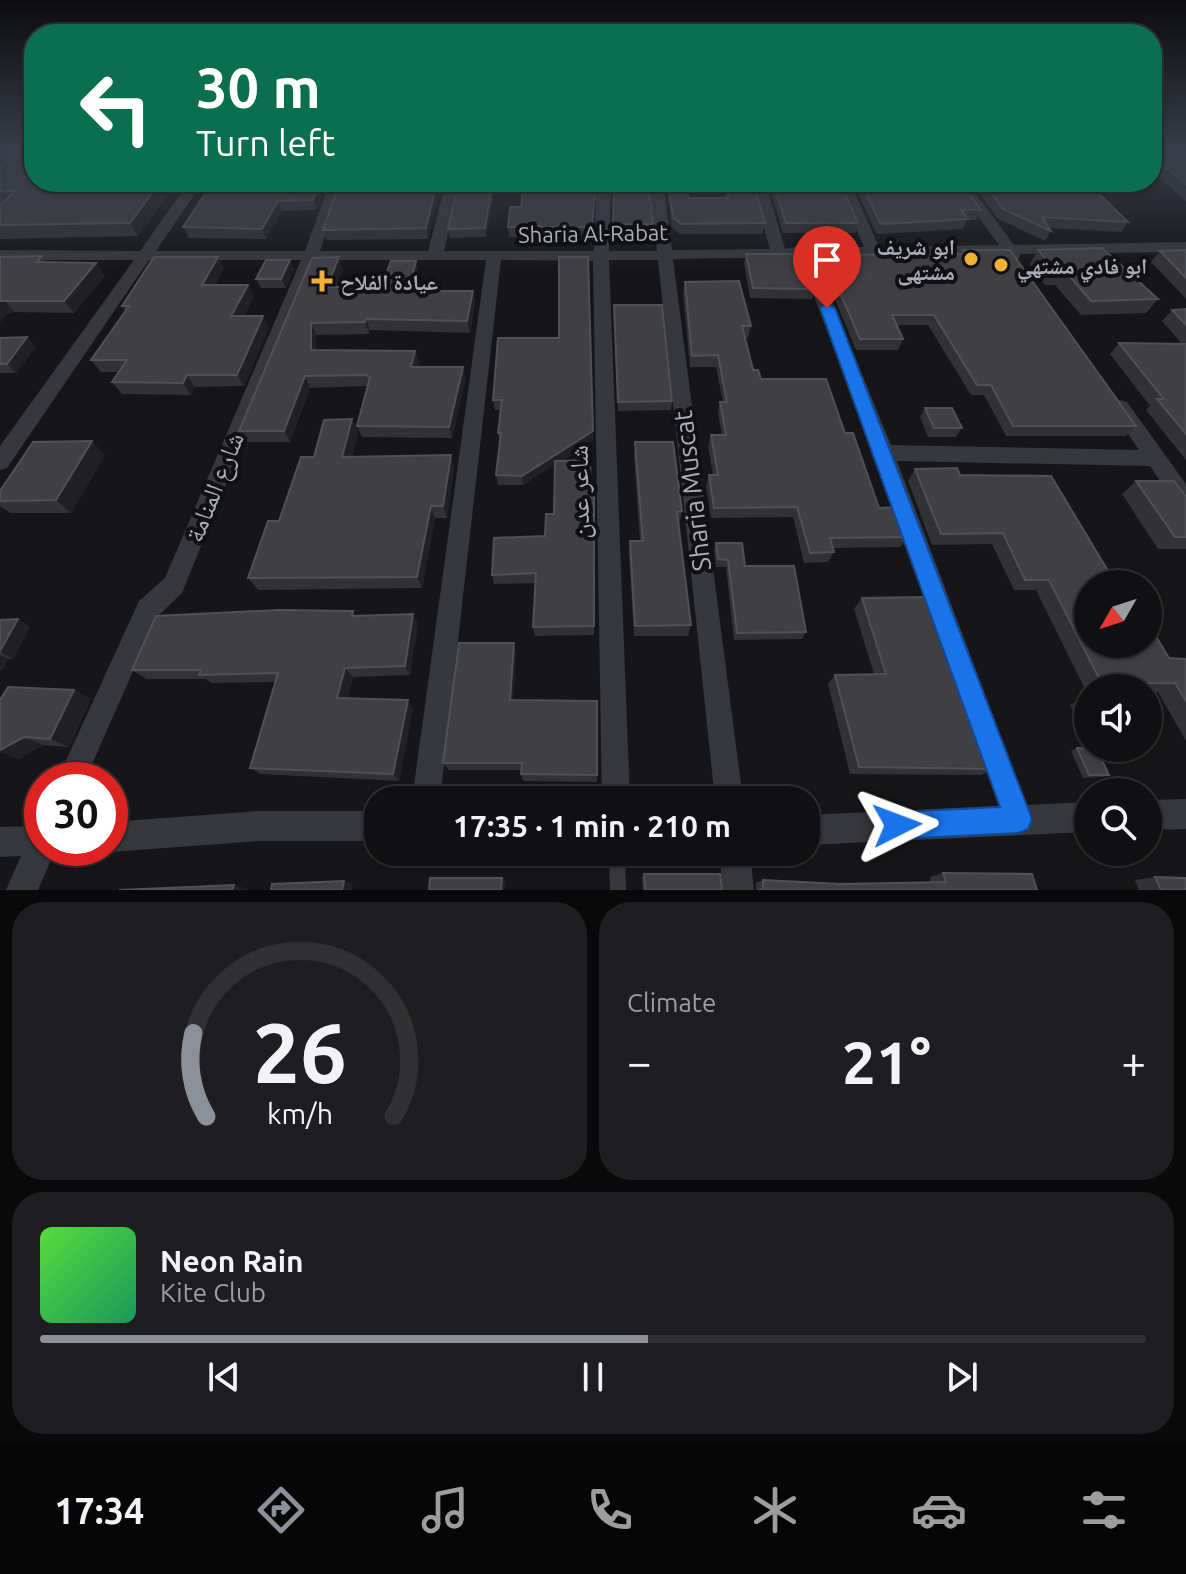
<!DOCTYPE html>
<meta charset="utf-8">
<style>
:root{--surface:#101012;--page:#1e1e20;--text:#f1f3f6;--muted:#9c9d9f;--line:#303032;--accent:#8c9099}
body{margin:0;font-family:Ubuntu,"Noto Naskh Arabic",sans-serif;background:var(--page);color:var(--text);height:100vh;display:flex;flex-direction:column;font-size:30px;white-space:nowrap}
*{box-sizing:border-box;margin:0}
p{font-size:26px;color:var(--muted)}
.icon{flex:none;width:44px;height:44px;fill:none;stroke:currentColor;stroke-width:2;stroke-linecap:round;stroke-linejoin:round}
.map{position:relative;height:890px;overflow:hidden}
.panel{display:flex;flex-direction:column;gap:12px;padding:12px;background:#09090a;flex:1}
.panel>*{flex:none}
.guide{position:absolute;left:24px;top:24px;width:1138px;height:168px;border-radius:32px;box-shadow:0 2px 6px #0004,0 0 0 2px var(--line);background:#0b6e4f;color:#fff;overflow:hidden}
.needle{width:52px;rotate:231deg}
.tools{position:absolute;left:1074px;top:570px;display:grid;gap:16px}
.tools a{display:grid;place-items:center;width:88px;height:88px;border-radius:50%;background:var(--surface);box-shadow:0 2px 6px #0004,0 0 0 2px var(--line);font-size:40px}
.speed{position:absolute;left:24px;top:762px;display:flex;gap:16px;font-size:40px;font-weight:700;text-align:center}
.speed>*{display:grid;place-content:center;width:104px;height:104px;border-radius:50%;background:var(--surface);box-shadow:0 2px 6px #0004,0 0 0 2px var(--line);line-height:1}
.speed .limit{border:12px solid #d22;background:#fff;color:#111}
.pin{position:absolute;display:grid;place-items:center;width:68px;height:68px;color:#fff;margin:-82px -34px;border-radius:50% 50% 50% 0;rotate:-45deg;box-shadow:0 0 8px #0007}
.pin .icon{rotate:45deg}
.me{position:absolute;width:88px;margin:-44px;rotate:87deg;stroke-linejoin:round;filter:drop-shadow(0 0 6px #0008)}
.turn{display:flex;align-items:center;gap:28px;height:168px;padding:0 40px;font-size:36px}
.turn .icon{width:104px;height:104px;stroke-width:2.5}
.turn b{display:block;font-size:56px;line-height:68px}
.big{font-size:60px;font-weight:600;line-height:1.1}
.panel .card{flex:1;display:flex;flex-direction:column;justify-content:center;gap:12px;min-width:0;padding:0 28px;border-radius:32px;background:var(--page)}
.panel .dial{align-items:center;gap:0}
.dial svg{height:208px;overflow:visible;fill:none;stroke:var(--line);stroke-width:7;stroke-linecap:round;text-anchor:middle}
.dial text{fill:var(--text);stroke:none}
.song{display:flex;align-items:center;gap:24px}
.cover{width:96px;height:96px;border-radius:12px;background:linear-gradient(135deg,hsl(110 70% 55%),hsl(150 70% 35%))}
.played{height:8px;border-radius:4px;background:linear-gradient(90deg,var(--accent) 55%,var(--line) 55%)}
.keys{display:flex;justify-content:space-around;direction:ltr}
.heat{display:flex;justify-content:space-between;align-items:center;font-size:44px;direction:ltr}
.panel .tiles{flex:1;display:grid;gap:12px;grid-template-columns:1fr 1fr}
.card:last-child{grid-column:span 2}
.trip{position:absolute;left:364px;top:786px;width:456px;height:80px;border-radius:32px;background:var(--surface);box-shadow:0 2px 6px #0004,0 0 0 2px var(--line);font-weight:600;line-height:80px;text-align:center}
.menu{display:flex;height:128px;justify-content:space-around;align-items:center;background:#060607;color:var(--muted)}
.menu .icon{width:56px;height:56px}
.menu .selected{color:var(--accent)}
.menu b{font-size:36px;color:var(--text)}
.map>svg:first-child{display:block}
</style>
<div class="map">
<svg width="1186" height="890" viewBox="0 0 1186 890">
<rect width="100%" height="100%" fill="#161618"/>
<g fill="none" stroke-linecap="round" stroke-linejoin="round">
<path fill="#37383d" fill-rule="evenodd" d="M609,852h16l1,38h-16z"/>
<path fill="#37383d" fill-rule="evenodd" d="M5,148h13l-18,14v-10z
M189,182h14l-47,69h149l25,-69h14l-24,69h108l18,-69h14l-16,69h150l3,-69h14l-2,69h48l-8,-69h14l9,68 98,-1 -19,-67h14l20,67 19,-4 6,3 54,-1 -28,-65h14l29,65 120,-2 -46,-63h14l47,63 172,-3v10l-166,2 -1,5 -5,2 -9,-7 -191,3 77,188 248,5 -29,-43 10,-7 7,2 59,82v26l-8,-3 -28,-41 -253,-5 130,344 61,-3v30l-282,13v-30l193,-9 -125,-353 -75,-196 -126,2 70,541h-28l-57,-540h-49l21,540h-28l-9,-539 -92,-1 -61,540h-28l74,-540h-169l-135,333 -25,24 -72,163h-28l82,-179 26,-23 136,-318h-152l-142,208 -7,2v-24l134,-186h-134v-10l140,1z
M1186,799v30l-38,1v-30z
M259,811h119v30h-119l-149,11 -10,-4h10v-26z
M42,826v22h14l-18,42h-32l15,-34 -21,1v-30z
M720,852h30l4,38h-32z"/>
</g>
<path fill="#323236" d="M1152,148l34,6v47l-34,-29z
M1178,148h8v6z
M0,166l34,16 138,6 -34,48 -138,3v-34l1,-1h-1z
M327,182l-10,28 -35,1 -16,28 -77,-1 -6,-11z
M442,182l-14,57 -101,1 -4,-10z
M459,182h35l1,6 -9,49 -36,1 -2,-9z
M597,182l-5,55h-83l-1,-10 13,-20z
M614,182l39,42 -1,10h-40z
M722,182h31l12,41 -3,11h-82l-8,-7 -4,-29 1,-10 20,10h36z
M768,182h72l18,41 -3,10h-72z
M853,182h108l20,28 -5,10h-9l-4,9 -83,5 -4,-1z
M971,182h116l41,40 -7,10 -72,-4 2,3 -6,10 -47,-22z
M962,250l174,176 -10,10h-120l-22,-41h-13l-43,-70h-32l7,14 -5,11h-42l-35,-84 3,-11 135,-1z
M1038,250l120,49 -12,14 -65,2 -26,-30h-10l-15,-21z
M1186,250v49l-35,-37 9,-11z
M746,254l69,35 -3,10 -62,-1 -6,-35z
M42,256l4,6 59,14 -31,37 -59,-1 -8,2 -7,8v-65z
M290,260l4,9 -8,19h-25l-5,-9z
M224,268l-9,17h33l6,11 -10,20 25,12 -25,58 -49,1 -4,8 -69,-1 -10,-12 7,-10h-18l-10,-12 34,-49 -3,-5z
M343,269l-7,18h45l38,-15 -5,19h59l2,12 -5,30 -100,-3 -1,4 -53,1v15l99,1 4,11 -1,5 48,11 -14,60 -90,-1 -5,-11 11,-40 -58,2 -20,54h-43l-8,-11z
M685,282l66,44 -3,12h-3l8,32 8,9 84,54 34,75 29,29 -8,10 -67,1 1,4 -6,10 -24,1 -11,-46 -82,1 -5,-32 3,-11h4l-5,-29 3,-11h11l-4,-22 2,-11h3l-7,-35h-26l-7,-74z
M614,305l58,96 -1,9 -53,1z
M1186,309v151l-40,-50 4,-4 -40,-52 9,-11 63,1 -20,-23 10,-11z
M0,338l36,9 -20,26h-16z
M498,338l95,103 -31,20 29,36h3v138l-59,1 -2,-9 3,-44 -42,1 -2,-9 53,-39 9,-22v-49l-31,20h-25l-2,-10 4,-32 -2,-10 2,-23h-5l-2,-10z
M925,408l37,20 -6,9h-28l-8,-20z
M352,419l6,13 -6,24 102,12 -7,50h-12l-13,70 -164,2 -10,-12 66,-121z
M635,442l47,69 -3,13 12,101 -3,11h-54l-5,-83 1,-12h10l-6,-85z
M105,455l-34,58h-61l-10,-7v-15z
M915,469l45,6 128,109 81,74 17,1v82l-28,-49h-10v-4h-60v5h-1l-51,-103h-22l-22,-46 -60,1 -24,-64z
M1136,481l50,16v52h-28l-36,-55z
M716,543l29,23 61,66 -4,7 -68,1 -8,-73h-10l-2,-17z
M862,598l132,171 -13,6 -131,-1 -22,-90 7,-9 39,-1 -20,-65z
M356,616l62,8 -8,51 -57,2 -6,22 66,9 -14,73 -138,-7 -11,-6 26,-86 -65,1 -5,-4h-60l-14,-9z
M18,619l12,8 -17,32h-5l-5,10h-3v-49z
M514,643l2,10 -3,47 84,1v81l-74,-1 -2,-7v-4h-72l-6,-7z
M74,690l17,9 -22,48 -26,-2 -24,14 -19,-7v-52z
M1088,698v46l-18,-39 11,-6z
M1077,748h51l2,5 -12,5h-17l8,17 -6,2 -20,1 -12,-27z
M943,873l94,17h-281v-7l7,-3 78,4 90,-2 -1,-5z
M644,874l78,16h-79l-1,-13z
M1155,877l31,13h-47l-4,-10z"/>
<path fill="#212124" d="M34,165v17l-11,-5z
M160,182h9l3,6 -34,48 -8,-13z
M320,182h7l-10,28 -4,-10z
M437,182h5l-14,57 -2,-11z
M493,182h1l1,6 -9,49 -1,-9z
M278,201l4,10 -16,28 -4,-10z
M218,257l6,11 -15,28 -7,-11z
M339,257l4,12 -11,29 -5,-11z
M290,260l4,9 -8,19 -5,-9z
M416,261l3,11 -8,31 -3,-12z
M96,263l9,13 -31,37 -10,-12z
M248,285l6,11 -16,32 -7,-12z
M473,291l2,12 -5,30 -3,-12z
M4,300l11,12 -8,2 -7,8v-21z
M263,316l6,12 -25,58 -7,-11z
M366,319l4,11 -1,4 -4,-12z
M311,323l5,12v27l-5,-12z
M27,337l9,10 -20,26 -9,-9z
M415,351l4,11 -4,16 -4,-11z
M463,367l3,11 -14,60 -3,-11z
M187,375l8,12 -4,8 -8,-12z
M305,376l5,12 -20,54 -6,-11z
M352,419l6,13 -9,38 -7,-13z
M593,431v10l-70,44 -1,-9z
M92,441l13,14 -34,58 -15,-13z
M451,455l3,13 -7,50 -4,-12z
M431,506l4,12 -13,70 -5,-11z
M413,614l5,10 -8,51 -5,-9z
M18,619l12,8 -17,32 -13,-7z
M514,643l2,10 -4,56 -2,-9z
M0,655l8,4 -5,10 -3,-1z
M345,668l8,9 -8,30 -8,-9z
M74,690l17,9 -22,48 -19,-8z
M408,700l5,8 -14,73 -6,-7z
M24,737l19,8 -24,14 -19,-7v-2z
M502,878l4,3 -1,9h-4z
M344,881l9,3 -1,6h-10z
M234,885l18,5h-20z"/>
<path fill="#3f3f44" stroke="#4f5156" stroke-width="2" d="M19,148h15v17l-11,12h11v5h126l-30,41 -130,2v-20l16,-14h-16v-25z
M1152,148h25l9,6v30l-34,-28z
M213,182h107l-7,18 -35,1 -16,28 -79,-2z
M340,182h97l-11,46 -103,2z
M459,182h34l-8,46 -37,1z
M524,182h72l-4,45h-84l2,-20h11z
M614,182h34l5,42h-40z
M725,182h28l12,41 -84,1 -8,-7 -4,-29 18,2 2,8h40z
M773,182h67l18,41h-72z
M861,182h100l20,28h-20l7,9 -84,5 -4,-1z
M983,182h104l41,40 -86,-5 9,14 -48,-22z
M1102,248l56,51 -67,2 -26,-30h-10l-17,-21z
M962,250h48l126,176h-123l-22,-41h-14l-43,-70h-42l11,24h-43l-36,-84 141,-1z
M1186,250v28l-26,-27z
M746,254h55l14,35 -62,-1z
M42,256l-5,6 59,1 -32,38h-64v-44z
M154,257h64l-16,28h46l-17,31h32l-26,59h-50l-4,8 -71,-1 15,-22h-36l38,-54h-7z
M339,257l-12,30h54l10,-26h25l-8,30h65l-6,30 -101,-2 -1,3 -54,1v27l104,1 -4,16h52l-14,60 -92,-1 13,-49 -4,-2 -61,1 -21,55h-45l73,-173z
M559,257h29l5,174 -71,45 -26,-1 5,-42h-3l4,-33h-9l5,-62h61z
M266,260h24l-9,19h-25z
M739,281l12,45h-9l11,44h5l3,9h65l19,54h8l26,75 18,-1 11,30 -78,1 4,14 -24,1 -13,-46 -83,1 -5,-33h9l-7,-40h15l-6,-33h7l-9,-47 -26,1 -7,-74z
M614,305h48l10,96 -54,1z
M1186,309v16l-14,-15z
M27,337l-20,27h-7v-26z
M1119,343l67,1v90l-29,-35h7z
M925,408h27l10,20h-28z
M352,419l-10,38 109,-2 -8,51h-12l-14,71 -169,1 20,-57h11l22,-64h13l10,-37z
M92,441l-36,59 -56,1v-10l33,-49z
M635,442h38l9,69 -5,1 14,113 -56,1 -5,-85h13z
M590,460l1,37h3v129l-61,1 3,-54 -44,2 2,-37 51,-2 1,-22h8l1,-53z
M957,468l3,7 91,1 65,108h-28v60h60v-21l21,35 17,1v42l-11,-18 -73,1 -53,-104h-24l-22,-47 -62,1 -26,-65z
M1136,481h38l12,16v40h-11z
M716,543h26l3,23h49l12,66 -69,1 -9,-73 -10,-1z
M929,597l41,95 24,77 -135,-2 -24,-92 51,-1 -24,-76z
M279,610l74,1 -1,5 61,-2 -8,52 -60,2 -8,30 71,2 -15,74 -143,-6 28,-95 -79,2 2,-5h-69l24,-54z
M18,619l-18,32v-31z
M459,643h55l-4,57 87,1v74l-76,-1 1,-11h-79z
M8,687l66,3 -24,49 -26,-2 -24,13v-50z
M1088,698v15l-7,-14z
M1077,748h19l13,27h-20z
M1105,748h23l2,5h-23z
M943,873l89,1 5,16h-279l5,-1v-9l78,4 105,-2z
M644,874h76l2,16h-77z
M1155,877l31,1v12h-25z
M430,878h72l-1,12h-72z
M344,881l-2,9h-71l1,-6z
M234,885l-2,5h-113z"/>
<linearGradient id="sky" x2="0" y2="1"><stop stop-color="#0c0c0d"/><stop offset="0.54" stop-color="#363c48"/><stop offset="1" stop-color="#363c48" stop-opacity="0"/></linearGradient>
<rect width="1186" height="272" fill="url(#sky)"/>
<path fill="#1a73e8" stroke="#114b97" stroke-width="2" d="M827,304l8,4 197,511 -4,10 -10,4 -121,6 -10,-4 -3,-10 3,-9 10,-4 103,-5 -180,-499z"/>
<g fill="#f2b134" stroke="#111113" stroke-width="3">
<circle cx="971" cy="259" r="8"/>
<circle cx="1001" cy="265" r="8"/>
<path d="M318 269h8v8h8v8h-8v8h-8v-8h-8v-8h8z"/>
</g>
<g text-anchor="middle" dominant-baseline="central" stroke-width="8" stroke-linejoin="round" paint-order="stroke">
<g font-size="22" fill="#a8adb8" stroke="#111113">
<text transform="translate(593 233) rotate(-1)">Sharia Al-Rabat</text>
</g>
<g font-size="22" font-weight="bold" fill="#a8adb8" stroke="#111113" text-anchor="start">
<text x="955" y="246" text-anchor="end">ابو شريف<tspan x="955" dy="25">مشتهى</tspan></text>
<text x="1017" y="265">ابو فادي مشتهي</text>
<text x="340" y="281">عيادة الفلاح</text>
</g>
<g font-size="26" fill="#a8adb8" stroke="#111113">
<text transform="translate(214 487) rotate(-68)">شارع المنامة</text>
<text transform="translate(692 491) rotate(-97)">Sharia Muscat</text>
<text transform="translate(579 492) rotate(-91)">شاعر عدن</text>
</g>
</g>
</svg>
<div class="tools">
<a><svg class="needle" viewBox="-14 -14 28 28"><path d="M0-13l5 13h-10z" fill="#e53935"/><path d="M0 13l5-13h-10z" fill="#9c9d9f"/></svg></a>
<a><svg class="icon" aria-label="sound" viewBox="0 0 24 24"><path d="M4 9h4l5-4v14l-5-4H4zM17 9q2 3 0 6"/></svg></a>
<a><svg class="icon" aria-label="search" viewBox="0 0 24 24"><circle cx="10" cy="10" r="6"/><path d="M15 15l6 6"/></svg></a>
</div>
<div class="speed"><div class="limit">30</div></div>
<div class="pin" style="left:827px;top:308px;background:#d93025"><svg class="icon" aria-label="arrive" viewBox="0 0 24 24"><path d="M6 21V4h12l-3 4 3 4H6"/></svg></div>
<svg class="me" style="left:897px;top:825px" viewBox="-20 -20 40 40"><path d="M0-17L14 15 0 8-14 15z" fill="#1a73e8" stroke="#fff" stroke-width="4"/></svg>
<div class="trip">17:35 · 1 min · 210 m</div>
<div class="guide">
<div class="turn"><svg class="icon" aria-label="left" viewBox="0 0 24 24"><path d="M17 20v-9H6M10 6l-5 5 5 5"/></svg><div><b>30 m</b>Turn left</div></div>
</div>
</div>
<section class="panel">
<div class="tiles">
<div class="card dial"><svg viewBox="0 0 100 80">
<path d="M14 69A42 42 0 1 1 86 69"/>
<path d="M14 69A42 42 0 0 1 9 37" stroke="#8c9099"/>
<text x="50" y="56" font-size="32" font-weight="700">26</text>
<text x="50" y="72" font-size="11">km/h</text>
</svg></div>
<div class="card"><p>Climate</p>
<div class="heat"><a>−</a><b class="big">21°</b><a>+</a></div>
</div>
<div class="card">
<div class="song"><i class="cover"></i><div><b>Neon Rain</b><p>Kite Club</p></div></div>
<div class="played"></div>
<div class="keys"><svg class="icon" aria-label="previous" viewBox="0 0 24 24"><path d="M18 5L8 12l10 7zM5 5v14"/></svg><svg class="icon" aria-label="pause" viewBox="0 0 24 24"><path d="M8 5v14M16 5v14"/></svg><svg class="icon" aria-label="next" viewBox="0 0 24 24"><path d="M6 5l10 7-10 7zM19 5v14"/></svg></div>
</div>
</div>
</section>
<nav class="menu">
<b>17:34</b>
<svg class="icon selected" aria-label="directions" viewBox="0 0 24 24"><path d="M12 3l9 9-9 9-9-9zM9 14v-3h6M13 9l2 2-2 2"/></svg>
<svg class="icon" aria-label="music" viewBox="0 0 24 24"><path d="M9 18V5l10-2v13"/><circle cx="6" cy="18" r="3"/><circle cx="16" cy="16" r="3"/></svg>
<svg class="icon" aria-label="phone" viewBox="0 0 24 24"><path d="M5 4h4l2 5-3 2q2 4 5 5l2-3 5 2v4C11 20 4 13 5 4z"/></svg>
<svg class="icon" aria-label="climate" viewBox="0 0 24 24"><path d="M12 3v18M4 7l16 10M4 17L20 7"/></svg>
<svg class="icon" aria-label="car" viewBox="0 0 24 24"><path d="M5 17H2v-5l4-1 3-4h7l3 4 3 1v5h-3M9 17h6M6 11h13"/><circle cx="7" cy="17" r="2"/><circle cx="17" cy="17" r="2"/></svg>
<svg class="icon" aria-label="filters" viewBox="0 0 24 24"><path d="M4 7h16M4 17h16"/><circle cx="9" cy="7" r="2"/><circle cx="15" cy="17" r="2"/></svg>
</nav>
